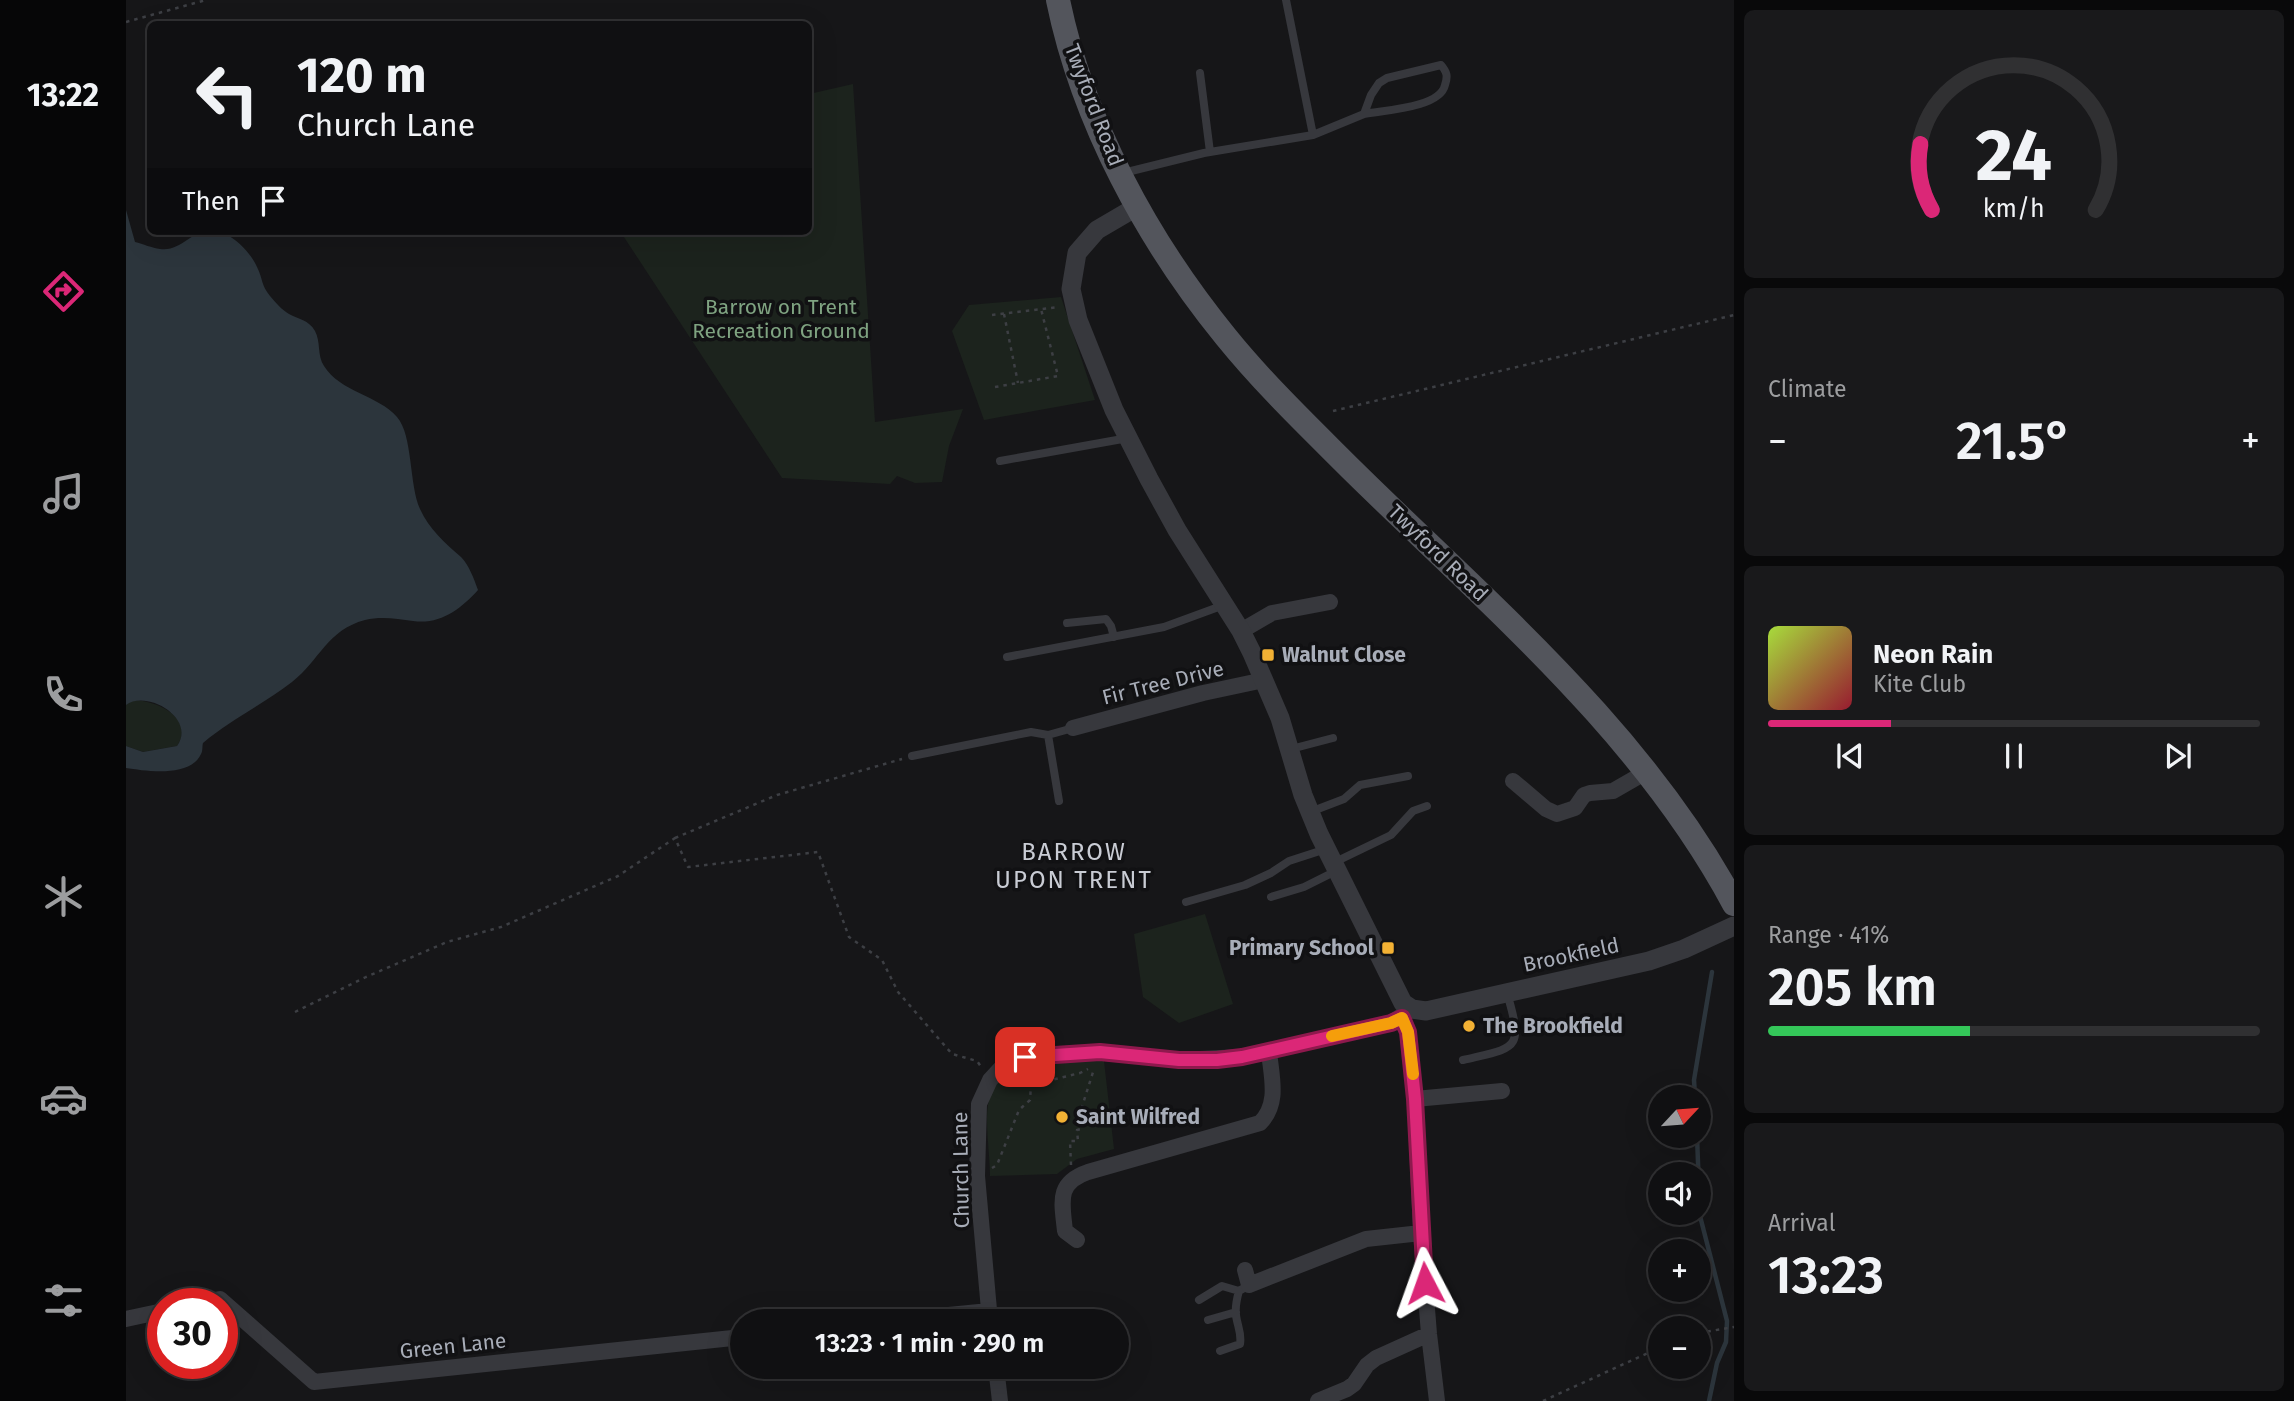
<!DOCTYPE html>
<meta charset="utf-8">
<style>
:root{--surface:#101012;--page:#19191b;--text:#f1f3f6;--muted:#9c9d9f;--line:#303032;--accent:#db2777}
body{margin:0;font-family:"Fira Sans",sans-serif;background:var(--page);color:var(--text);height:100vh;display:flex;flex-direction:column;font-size:26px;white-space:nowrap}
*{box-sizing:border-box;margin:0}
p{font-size:23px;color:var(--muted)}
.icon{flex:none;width:38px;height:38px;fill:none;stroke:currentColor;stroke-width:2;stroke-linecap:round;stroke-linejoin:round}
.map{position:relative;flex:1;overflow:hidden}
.details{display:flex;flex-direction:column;gap:10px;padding:10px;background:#09090a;width:560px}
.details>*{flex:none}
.banner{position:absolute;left:21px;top:21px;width:665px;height:214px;border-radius:10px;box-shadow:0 7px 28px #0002,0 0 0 2px var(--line);background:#101012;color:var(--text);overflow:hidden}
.needle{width:46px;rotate:64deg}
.fabs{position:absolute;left:1522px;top:1085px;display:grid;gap:14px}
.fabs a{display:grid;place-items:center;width:63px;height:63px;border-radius:50%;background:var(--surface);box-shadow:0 7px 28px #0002,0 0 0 2px var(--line);font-size:35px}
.speed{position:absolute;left:21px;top:1288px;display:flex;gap:14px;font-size:35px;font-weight:700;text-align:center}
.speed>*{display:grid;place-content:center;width:91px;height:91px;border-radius:50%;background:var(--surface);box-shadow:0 7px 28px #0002,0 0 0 2px var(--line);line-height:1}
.speed .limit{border:10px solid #d22;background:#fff;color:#111}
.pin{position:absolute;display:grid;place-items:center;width:60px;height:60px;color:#fff;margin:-30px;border-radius:14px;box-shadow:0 4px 10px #0006}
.me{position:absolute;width:77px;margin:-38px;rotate:356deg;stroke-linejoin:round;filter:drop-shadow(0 0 5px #0008)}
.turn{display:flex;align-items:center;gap:24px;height:147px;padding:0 35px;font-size:32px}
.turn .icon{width:91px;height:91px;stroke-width:2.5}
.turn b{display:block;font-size:49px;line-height:60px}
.then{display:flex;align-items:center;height:66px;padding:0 35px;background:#0003;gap:14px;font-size:26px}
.big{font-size:52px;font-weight:600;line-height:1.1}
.details .tile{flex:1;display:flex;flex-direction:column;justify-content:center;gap:10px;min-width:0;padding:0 24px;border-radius:10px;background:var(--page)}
.details .dial{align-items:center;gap:0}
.dial svg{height:182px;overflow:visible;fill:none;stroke:var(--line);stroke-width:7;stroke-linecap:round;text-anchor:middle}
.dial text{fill:var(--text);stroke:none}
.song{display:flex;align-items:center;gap:21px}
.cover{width:84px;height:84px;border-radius:10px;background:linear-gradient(135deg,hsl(80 70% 55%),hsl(350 70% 35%))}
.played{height:7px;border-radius:4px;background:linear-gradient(90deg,var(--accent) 25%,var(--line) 25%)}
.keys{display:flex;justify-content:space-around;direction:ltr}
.heat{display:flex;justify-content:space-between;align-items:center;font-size:38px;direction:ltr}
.charge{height:10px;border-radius:5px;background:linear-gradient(90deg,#34c759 41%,var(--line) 0)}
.trip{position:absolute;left:604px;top:1309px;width:399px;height:70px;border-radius:35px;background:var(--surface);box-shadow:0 7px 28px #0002,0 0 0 2px var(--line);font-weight:600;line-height:70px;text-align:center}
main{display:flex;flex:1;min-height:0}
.dock{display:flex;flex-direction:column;width:126px;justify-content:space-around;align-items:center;background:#060607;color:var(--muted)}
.dock .icon{width:49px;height:49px}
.dock .active{color:var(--accent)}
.dock b{font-size:32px;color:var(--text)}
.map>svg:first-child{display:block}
</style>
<main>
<nav class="dock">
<b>13:22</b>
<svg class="icon active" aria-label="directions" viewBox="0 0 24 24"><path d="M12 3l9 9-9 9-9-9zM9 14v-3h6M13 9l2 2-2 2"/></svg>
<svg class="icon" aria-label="music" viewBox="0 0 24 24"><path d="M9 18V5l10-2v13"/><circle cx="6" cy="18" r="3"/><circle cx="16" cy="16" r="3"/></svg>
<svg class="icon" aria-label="phone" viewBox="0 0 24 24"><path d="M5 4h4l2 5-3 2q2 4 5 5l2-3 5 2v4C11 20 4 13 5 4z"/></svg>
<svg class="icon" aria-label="climate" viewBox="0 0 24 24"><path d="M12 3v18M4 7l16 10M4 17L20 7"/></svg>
<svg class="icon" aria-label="car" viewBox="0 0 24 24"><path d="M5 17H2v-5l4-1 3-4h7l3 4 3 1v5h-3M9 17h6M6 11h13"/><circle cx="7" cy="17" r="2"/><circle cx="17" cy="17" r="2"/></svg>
<svg class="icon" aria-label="filters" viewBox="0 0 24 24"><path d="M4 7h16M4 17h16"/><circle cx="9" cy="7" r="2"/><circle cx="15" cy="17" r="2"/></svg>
</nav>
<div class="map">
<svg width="1608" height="1401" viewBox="0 0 1608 1401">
<rect width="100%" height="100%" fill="#161618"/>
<path fill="#1c231d" d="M727,84l22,338 88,-13 -14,37 -7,36 -27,1 -18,-7 -7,8 -108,-6 -162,-247h188l1,-137z
M935,297l34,103 -111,20 -32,-89 17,-26z
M6,700c24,0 64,18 45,46l-34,6 -17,-6v-41z
M1079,914l28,90 -54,19 -36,-26 -9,-63z
M978,1061l10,88 -37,10 -20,15 -67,2c0,-21 -5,-50 -2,-71 8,-54 77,-43 116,-44z"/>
<path fill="#2c353c" d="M0,210l9,32c8,2 17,6 25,7 26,4 35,-31 69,-13 11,6 24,21 28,31 6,12 4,18 13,29 5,6 12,14 19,18 9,5 20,6 26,17 6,11 2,25 9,35 16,26 54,29 73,51 16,18 12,68 23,92 9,20 25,34 41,48 8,8 13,22 17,33 -17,19 -38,35 -65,31 -16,-2 -31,-5 -48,-1 -38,10 -45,40 -73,62 -28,22 -61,37 -89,61 -1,3 0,8 -2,11 -11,24 -55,17 -75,14v-22l17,6 34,-6c20,-28 -31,-57 -51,-41z"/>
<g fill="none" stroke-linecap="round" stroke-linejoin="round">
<path stroke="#2c353c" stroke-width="4.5" d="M1569,1097l-1,-17 18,-108
M1571,1136l3,80 27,105 -1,21 -9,21 -8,38"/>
<path stroke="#3d3f44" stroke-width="2.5" stroke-dasharray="3.5 5" stroke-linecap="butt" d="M0,22l80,-22
M878,314l14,69
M866,315l67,-8
M869,387l63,-11 -17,-67
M1207,411l401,-96
M549,838l102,-43 125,-36
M169,1012l71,-35 81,-35 54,-15 117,-51 57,-38 13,29 130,-15 31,85 33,23 16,32 54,62 25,7 5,7
M945,1165l-1,-24h8l-1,-11 4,-1 -1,-16 14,-44
M866,1168l5,-3 22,-55 11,-10 1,-15 49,-12 8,-4
M1573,1333l35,-6
M1417,1401l118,-54"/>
<path stroke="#37383d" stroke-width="8" d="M1160,0l27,135
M1074,73l10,79
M997,173l81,-20 109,-18 51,-21 7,-19 8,-12 8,-5 54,-13c6,7 7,11 4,20 -5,23 -61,25 -81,29
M874,461l128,-23
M941,623l39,-4 5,7 3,11
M881,657l157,-30 60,-22
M1165,749l42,-11
M786,756l119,-24 17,3
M933,801l-11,-66 25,-7
M1184,812l34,-13 16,-14 48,-9
M1207,863l58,-28 22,-24 14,-5
M1145,897l33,-10 32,-16
M1060,902l59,-17 26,-12 18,-12 37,-12
M1337,1060c54,-13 61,-9 44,-67
M1073,1300l23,-14 17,5
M1082,1320l28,-8
M1094,1351l20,-7c2,-11 -3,-19 -4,-29 -1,-8 1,-17 3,-24l10,-6"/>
<path stroke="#37383d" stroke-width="16" d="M1115,631l31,-18 58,-11
M947,728l130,-35 61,-13
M1387,781l33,28 11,5 18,-6 9,-13 6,-2 23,-2 33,-19
M1276,1018l6,14 7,67 6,134 8,101 8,67
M1289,1099l87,-8
M951,1240l-12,-9c-3,-29 -9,-48 23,-59l172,-49c20,-20 11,-47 9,-72
M1119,1270l4,15 117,-46 55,-6
M73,1304l21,-5 94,83 428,-45
M0,1319l37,-8
M762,1321l101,-10
M864,1321l-13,-145 2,-72 11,-24 12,-13 23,-10 75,-5 79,8 63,-3 149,-34 21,-14
M870,1367l4,34
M1192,1401l29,-12 7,-5 13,-19 9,-7 53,-24"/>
<path stroke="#37383d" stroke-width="19" d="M1012,206l-41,24 -20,23 -6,36 7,31 36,90 35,69 28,51 64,101 11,22 28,65 23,77 16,39 84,169 9,6 14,2 223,-50 35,-12 50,-23"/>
<path stroke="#53555c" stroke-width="24" d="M932,0c25,122 89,240 168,337 38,47 83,90 126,133 137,135 290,262 382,434"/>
</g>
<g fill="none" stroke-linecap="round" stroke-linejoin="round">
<g stroke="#8e194d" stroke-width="18">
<path id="route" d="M899,1057l75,-5 79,8h38l25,-3 149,-34 11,-5 6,14 7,67 10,184"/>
</g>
<use href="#route" stroke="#db2777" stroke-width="12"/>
<path stroke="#f59e0b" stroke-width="12" d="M1206,1036l59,-13 11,-5 6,14 5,42"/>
</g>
<g fill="#f2b134" stroke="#111113" stroke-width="2.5">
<rect x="1135" y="648" width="14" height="14" rx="3.5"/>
<rect x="1255" y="941" width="14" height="14" rx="3.5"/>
<circle cx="1343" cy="1026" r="7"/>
<circle cx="936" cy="1117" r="7"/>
</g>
<g text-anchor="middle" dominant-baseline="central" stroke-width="7" stroke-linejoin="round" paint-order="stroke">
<g font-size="21" fill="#a8adb8" stroke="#111113">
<text transform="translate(968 105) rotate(69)">Twyford Road</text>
<text transform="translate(1312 553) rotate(44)">Twyford Road</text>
<text transform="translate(1037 683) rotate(-14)">Fir Tree Drive</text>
<text transform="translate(1445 955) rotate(-12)">Brookfield</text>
<text transform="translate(835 1170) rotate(-91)">Church Lane</text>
<text transform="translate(327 1346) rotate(-6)">Green Lane</text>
</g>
<g font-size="21" fill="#7fa381" stroke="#111113">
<text x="655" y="307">Barrow on Trent<tspan x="655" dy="24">Recreation Ground</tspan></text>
</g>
<g font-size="21" font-weight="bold" fill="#a8adb8" stroke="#111113" text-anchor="start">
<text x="1156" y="655">Walnut Close</text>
<text x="1248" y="948" text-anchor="end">Primary School</text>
<text x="1357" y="1026">The Brookfield</text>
<text x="950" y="1117">Saint Wilfred</text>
</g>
<g font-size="24" letter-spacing="2" fill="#c9ccd4" stroke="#111113">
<text x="948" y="852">BARROW<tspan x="948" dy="28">UPON TRENT</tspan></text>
</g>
</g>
</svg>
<div class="fabs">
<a><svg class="needle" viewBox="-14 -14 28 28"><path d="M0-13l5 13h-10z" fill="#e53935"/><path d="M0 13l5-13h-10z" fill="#9c9d9f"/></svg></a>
<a><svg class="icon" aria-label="sound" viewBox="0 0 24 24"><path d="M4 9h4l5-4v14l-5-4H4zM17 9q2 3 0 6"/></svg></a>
<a>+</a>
<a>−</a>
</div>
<div class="speed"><div class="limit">30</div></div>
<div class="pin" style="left:899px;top:1057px;background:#d93025"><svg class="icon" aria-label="arrive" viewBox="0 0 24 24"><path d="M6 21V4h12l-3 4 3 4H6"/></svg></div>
<svg class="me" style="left:1299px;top:1283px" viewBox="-20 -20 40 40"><path d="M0-17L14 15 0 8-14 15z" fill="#db2777" stroke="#fff" stroke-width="4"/></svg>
<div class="trip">13:23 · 1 min · 290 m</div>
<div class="banner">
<div class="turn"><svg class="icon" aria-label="left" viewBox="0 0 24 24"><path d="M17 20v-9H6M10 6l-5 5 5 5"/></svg><div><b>120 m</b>Church Lane</div></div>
<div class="then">Then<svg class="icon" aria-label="arrive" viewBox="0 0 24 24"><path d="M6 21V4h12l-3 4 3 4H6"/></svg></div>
</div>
</div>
<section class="details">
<div class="tile dial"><svg viewBox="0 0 100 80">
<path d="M14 69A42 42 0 1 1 86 69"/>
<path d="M14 69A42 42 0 0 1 9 40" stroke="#db2777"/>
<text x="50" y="56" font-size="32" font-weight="700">24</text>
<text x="50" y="72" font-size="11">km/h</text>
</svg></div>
<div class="tile"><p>Climate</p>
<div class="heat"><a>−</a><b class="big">21.5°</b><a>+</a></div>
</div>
<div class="tile">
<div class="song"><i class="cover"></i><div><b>Neon Rain</b><p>Kite Club</p></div></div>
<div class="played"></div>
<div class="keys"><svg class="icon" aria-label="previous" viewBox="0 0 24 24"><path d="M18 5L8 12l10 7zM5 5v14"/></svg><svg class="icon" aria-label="pause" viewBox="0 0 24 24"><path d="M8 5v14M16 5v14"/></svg><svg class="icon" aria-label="next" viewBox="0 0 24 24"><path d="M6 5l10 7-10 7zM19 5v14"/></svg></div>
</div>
<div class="tile"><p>Range · 41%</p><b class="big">205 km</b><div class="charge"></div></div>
<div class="tile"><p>Arrival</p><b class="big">13:23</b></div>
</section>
</main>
